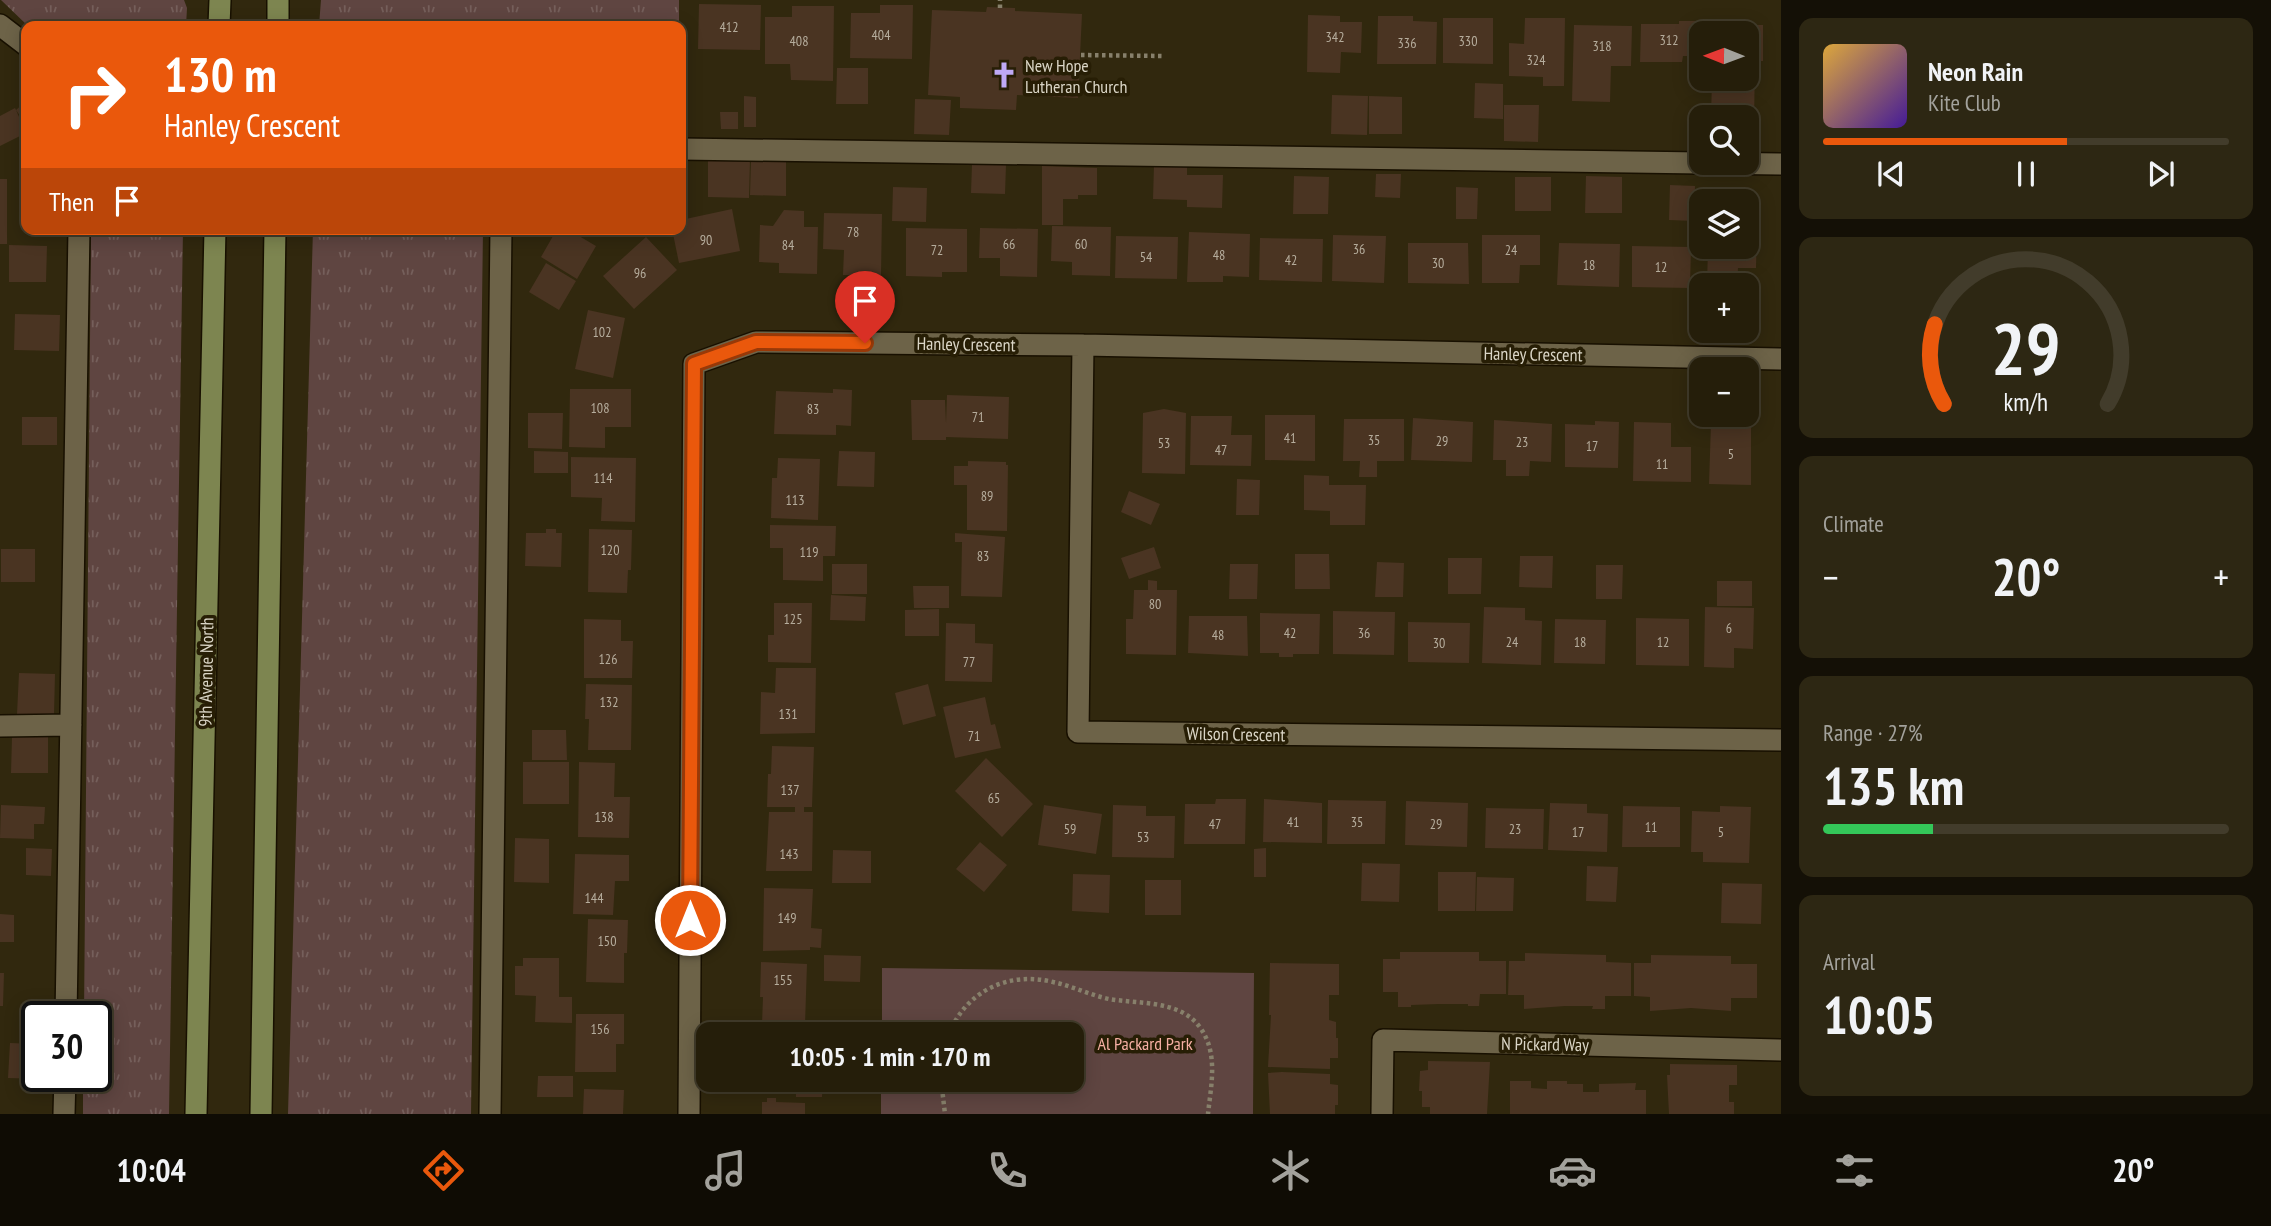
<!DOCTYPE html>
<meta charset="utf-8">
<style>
:root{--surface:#251e0a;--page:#2d2713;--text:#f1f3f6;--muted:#a3a29c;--line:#423c2b;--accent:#ea580c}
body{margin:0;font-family:"PT Sans Narrow",sans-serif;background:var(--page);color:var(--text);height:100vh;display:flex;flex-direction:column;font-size:26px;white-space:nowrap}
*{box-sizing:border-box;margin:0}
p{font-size:23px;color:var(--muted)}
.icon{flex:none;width:38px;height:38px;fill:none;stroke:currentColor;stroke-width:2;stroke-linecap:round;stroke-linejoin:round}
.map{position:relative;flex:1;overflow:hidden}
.side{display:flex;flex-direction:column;gap:18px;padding:18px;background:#141006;width:490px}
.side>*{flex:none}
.top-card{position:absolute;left:21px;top:21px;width:665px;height:214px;border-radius:14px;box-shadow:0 4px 18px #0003,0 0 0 2px var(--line);background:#ea580c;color:#fff;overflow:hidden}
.needle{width:46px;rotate:271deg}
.controls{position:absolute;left:1689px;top:21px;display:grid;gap:14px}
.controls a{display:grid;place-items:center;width:70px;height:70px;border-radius:14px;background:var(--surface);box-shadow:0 4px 18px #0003,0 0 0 2px var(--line);font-size:35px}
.speed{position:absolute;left:21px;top:1001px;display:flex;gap:14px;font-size:35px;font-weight:700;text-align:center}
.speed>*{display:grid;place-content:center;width:91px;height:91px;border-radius:50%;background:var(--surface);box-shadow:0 4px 18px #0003,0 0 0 2px var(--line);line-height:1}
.speed .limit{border:4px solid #111;border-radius:10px;background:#fff;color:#111}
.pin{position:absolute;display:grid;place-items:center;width:60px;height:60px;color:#fff;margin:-72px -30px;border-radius:50% 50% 50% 0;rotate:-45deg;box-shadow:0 0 7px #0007}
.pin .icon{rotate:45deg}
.me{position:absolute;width:77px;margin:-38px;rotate:0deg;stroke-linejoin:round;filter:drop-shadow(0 0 5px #0008)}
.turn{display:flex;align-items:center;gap:24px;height:147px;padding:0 28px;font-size:32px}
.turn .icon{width:91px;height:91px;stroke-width:2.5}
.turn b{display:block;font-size:49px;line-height:60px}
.then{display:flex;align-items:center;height:66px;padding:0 28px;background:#0003;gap:14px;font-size:26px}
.big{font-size:52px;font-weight:800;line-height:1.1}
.side .tile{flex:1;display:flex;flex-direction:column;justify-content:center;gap:10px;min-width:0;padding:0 24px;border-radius:14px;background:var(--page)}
.side .dial{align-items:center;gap:0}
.dial svg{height:182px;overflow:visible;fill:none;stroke:var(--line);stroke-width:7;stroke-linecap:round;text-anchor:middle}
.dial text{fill:var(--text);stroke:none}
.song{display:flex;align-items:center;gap:21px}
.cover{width:84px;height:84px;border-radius:10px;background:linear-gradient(135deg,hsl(40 70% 55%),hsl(260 70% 35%))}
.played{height:7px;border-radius:4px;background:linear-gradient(90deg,var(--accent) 60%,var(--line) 60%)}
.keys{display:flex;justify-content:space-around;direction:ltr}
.heat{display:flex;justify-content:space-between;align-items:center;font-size:38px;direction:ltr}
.charge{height:10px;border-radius:5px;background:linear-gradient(90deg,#34c759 27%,var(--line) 0)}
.trip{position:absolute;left:696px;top:1022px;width:388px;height:70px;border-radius:14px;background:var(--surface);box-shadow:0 4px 18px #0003,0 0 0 2px var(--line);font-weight:800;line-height:70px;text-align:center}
.dock{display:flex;height:112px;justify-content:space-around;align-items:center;background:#0f0c04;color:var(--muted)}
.dock .icon{width:49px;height:49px}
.dock .active{color:var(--accent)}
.dock b{font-size:32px;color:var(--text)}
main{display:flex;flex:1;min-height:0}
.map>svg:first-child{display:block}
</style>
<main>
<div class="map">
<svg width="1781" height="1114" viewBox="0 0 1781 1114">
<defs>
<pattern id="grass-tufts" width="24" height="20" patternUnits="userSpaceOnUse" patternTransform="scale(1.75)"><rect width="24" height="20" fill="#5f4541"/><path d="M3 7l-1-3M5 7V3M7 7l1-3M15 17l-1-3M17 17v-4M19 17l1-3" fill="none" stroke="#755f5b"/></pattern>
</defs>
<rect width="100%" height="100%" fill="#31280e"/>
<path fill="url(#grass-tufts)" d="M1,0h183l3,8 -1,18h-158z
M321,0h358v26h-360z
M91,229h92l-14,885h-86v-38h13v-59h-12z
M313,229h170l-12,885h-183z"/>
<path fill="#5f4541" d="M882,968l372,5 -1,141h-372v-34h192v-46h-191z"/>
<path fill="#4a3422" d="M699,4l62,1 -1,45 -62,-1z
M880,5h33l-1,54 -62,-1 1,-45h29z
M792,6h42l-1,75 -42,-1 -1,-16h-25v-47h27z
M987,7l28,1v3l67,3 -4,84 -61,-3 -1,15 -56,-2v-11l-32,-2 4,-85 54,2z
M1308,15l32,1v6h22l-1,31 -20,-1 -1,21 -33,-1z
M1378,16h35v5l24,1 -1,42h-59z
M1443,18h50v46l-50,-1z
M1525,18h40l-1,68h-21v-9l-34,-1v-33l15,1z
M1679,21h19v35h-15l-1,6h-42l1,-38h38z
M1574,25l58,1 -1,40h-20l-1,36 -38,-1z
M1712,25h51v36h-8l-1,63h-8v-7h-35l1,-38h34v-46h-34z
M837,68h31v36h-32z
M1475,83l28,1v35l-29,-1z
M1332,95l36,1 -1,39 -36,-1z
M744,96l12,1v30h-12z
M1369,96l33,1v37h-33z
M915,99l36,1 -2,35 -35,-1z
M26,101v16l-3,3 -7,-10 10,23 -26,13v-30l15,-8 1,2z
M1504,105h35l-1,37 -34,-1z
M720,112h18v17h-17z
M21,153h5v25h-6z
M708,159l42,1 -1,38 -41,-1z
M751,160l35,1v35l-36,-1z
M972,164l34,1 -1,29 -34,-1z
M1154,165l33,1v9h36l-1,33 -35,-1v-7l-34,-1z
M1042,166l55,2v27h-19v4h-15v26h-21z
M1376,174h25l-1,24 -25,-1z
M1294,176l35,1 -1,37h-35z
M1586,176l36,1v36h-37z
M1515,177h36v34h-36z
M0,179h7v65h-7z
M1670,185l25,1 -1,35 -25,-1z
M893,187l34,1 -1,34 -34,-1z
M1456,187l22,1 -1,31h-21z
M732,209l8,42 -61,12 -7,-34h9v-9z
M784,210l20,1v16h14l-1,47 -38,-1v-10l-20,-1 1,-37 13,1z
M824,213l58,1 -1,61h-38l1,-25 -21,-1z
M1052,226l59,1 -1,49 -38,-1v-13l-21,-1z
M906,228l61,1v43h-25v5l-36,-1z
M980,228l58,1 -1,48 -37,-1v-18h-21z
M1746,228h11l-1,40h-18l-1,17h-30l1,-38h38z
M557,229h10l29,17 -19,33 -36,-22z
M1189,232l61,2 -1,43 -26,-1v6h-36z
M1333,235l53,1 -2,47 -52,-2z
M1482,235h58v30h-20l-1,18h-37z
M1116,236l62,1 -1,42 -62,-1z
M646,237l31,33 -43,39 -31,-33z
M1260,238l63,1 -1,43 -63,-2z
M1408,243h60l1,41 -61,-1z
M1559,243l61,1 -1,43 -62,-2z
M9,245l38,1 -1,36h-37z
M1632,246l59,1 -1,41 -58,-1z
M546,263l30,18 -17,29 -30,-18z
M588,310l37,8 -12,60 -38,-9z
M15,314l45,1 -1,36 -45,-1z
M570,389h61v38h-26v21l-36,-1z
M833,389l19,1 -1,36 -15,-1v10l-62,-1 2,-43 57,2z
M947,395l62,2 -1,42 -62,-2v3h-34l-1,-40h34l1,23z
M1164,409l22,4 -1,61 -43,-1 1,-60z
M528,413h35l-1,36 -34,-1z
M1265,415h50v46l-50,-1z
M1191,416h41l-1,19h21l-1,31 -61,-1z
M22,417h35v28h-35z
M1413,418l60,4 -1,40 -61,-2z
M1344,419h60v42h-27v16h-18l1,-16h-17z
M1494,420l58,4 -1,38 -21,-1 -1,15h-23v-16h-13z
M1595,421l24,1 -1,46 -53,-1v-43l30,1z
M1634,422l37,1v24h20v35l-58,-1z
M1711,423l40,1v61l-42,-1z
M534,451l34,1v21h-34z
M839,451l36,1 -1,35 -37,-1z
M571,457l65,1 -1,64 -34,-1 1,-23 -31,-1z
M778,458l42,1 -2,61 -47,-2 1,-40h5z
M968,461l38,1v3h2l-1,66 -40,-1v-45h-13v-19h14z
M1304,475l25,1v9h37l-1,40h-35v-14l-26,-1z
M1237,479l23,1 -1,35h-23z
M1129,491l31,13 -9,21 -30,-13z
M770,525l66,1 -1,30h-12v25l-40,-1v-32h-13z
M546,529h10v4h6l-1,34 -36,-1 1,-33h20z
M589,529l43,1 -1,40h-3l-1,23 -39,-1z
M955,533l50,4 -3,60 -41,-1 1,-54h-7z
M1154,547l7,21 -32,11 -8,-21z
M1,549h34v33h-34z
M1295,554h34l1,35h-35z
M1520,556h33l-1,32 -33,-1z
M1448,558h34l-1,36h-33z
M1377,562l27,1 -1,34h-28z
M832,564h35v30h-35z
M1230,564h28l-1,35h-28z
M1596,565h27l-1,34h-26z
M1148,580l9,1v9h20l-1,65 -50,-1v-35h7l1,-29h14z
M1717,581h35v25h-35z
M913,586h36v22h-35z
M831,595l35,2 -1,24 -35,-1z
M774,603h38l-1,60 -43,-1v-27h6z
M1484,607l41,1v12l17,1 -1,44 -59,-2z
M1705,607l49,1 -1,41 -19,-1v20l-30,-1z
M939,609v27h-34v-26z
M1333,611l62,1 -1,43 -61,-1z
M1260,613l60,1 -1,40h-26v3h-14v-4h-19z
M1189,616h58l1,40 -60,-3z
M1636,618l53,1v47l-53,-1z
M584,619l37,1v21h12l-1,37h-48z
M1555,619l51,1 -1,44 -51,-1z
M1408,622l62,1 -1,40 -61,-1z
M946,623l29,1v19l18,1 -1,38 -47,-1z
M776,668h40l-1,65 -55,1 1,-42 14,1z
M19,673l36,1 -1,41 -37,-1z
M586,684l46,1 -1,65h-43l1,-31h-4z
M928,684l8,32 -33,9 -8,-32z
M985,697l6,28 4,-1 6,24 -46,10 -12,-51z
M532,730h34l1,30h-35z
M12,737h36v36h-37z
M772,746l42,1 -2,60h-8v5h9l-1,59h-46l3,-59h26v-5h-28l1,-33h3z
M986,758l47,46 -31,33 -47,-46z
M523,762h46v42h-46z
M579,762l36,1 -1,34h16l-1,41 -51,-1z
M1216,799h30l-1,45h-61l1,-40h30z
M1264,799l58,4v40l-59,-1z
M1328,800l58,1 -1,43h-58z
M1406,801l62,2 -1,44 -62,-2z
M1550,803l37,1v9l21,1 -1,38 -59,-2z
M1,805l44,2 -1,17h-10v15l-34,-1z
M1044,805l58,9 -6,40 -58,-9z
M1113,805l33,1v10h29l-1,42 -62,-1z
M1623,806l57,1v40h-58z
M1720,806l31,1 -2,56 -46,-1v-10h-12l1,-41 28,1z
M1486,808l58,1 -1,40 -58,-1z
M515,838l34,1v44l-35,-1z
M980,842l27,23 -23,27 -28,-23z
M26,848l26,1 -1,27 -25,-1z
M1266,848v29h-12v-28z
M833,850l38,1v32h-39z
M575,854l54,1v26h-14l-2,34 -40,-1z
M1362,863l38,1 -1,38 -38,-1z
M1587,866l31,1 -2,35 -30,-1z
M1438,872h38l-1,39h-37z
M1073,874l37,1 -1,38 -37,-2z
M1477,877l37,1 -1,33h-37z
M1145,880h36v35h-36z
M1722,883l40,1 -1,40 -40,-1z
M764,888l49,1 -2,39 11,1 -1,19 -11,-1v3l-47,1z
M0,914l14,1v27h-14z
M588,919l40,1 -1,33h-3v30l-38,-1z
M1400,952h79v9h27v33h-26l-1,12h-11v-2h-29l-28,1v2h-13v-15h-15v-33h17z
M1525,953l81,2v7l25,1v33h-26v13h-13l1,-3h-28l-41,3v-14h-16l1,-34h16z
M824,955l37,1 -1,26 -36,-1z
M1651,955l80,1v8h26v34h-26v13l-40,-3 -41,3v-14l-16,-1v-33h17z
M523,958h36v39h13v26l-37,-1 1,-26 -21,-1v-29h8z
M761,962l46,2 -2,61 -43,-1 1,-27h-3z
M1270,963l69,1v31h-10v25l7,2v16h2v20h-8v11l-62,-2 3,-52h-2z
M0,973h4l-1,33h-3z
M576,1014h48v30h-8v28h-41z
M825,1028h33v6h-33z
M10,1043l27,1v32h6v3l-35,-1z
M1428,1061l62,1 -3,52h-57v-7h-8v-16h-3l1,-20 8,-1z
M1670,1064l67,1v20h-8v17h5v12h-65l-2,-39h3z
M1282,1072l48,2v10l8,1v20h-3v9h-65l-2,-41z
M538,1076h35v21h-36z
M761,1080h62l-1,17h-26v-11l-35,-1z
M1510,1081h21v7l16,1v-8h20v3h16v8h16v-8l37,-1 -1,7h11v24h-136z
M584,1089l40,1 -1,24h-40z
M767,1098h9v4l29,1v11h-43v-12h5z"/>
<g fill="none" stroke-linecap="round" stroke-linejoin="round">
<g stroke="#181000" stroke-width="24">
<path id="minor" d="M0,25l26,20
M681,149l1020,14
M1706,163l75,1
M1083,345l-5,387 703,8
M0,726l71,-1
M66,1017l13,-788
M64,1114l1,-38
M490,1114l11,-885
M689,1114l5,-750 62,-22 327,3 698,14
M1382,1114l1,-74 398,10"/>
</g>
<g stroke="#181000" stroke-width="24">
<path id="major" d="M219,26l1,-26
M278,26v-26
M196,1114l19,-885
M261,1114l14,-885"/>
</g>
<path stroke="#87806b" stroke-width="4.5" stroke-dasharray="3.5 3.5" stroke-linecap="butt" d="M1000,8v-8
M1081,55l82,1
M949,1034c17,-43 59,-63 104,-52 19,4 37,13 56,17 29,5 70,1 90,27 20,26 12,59 9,88
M941,1080l4,34"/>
<use href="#minor" stroke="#6d6348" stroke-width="21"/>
<use href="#major" stroke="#7d8550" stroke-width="21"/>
</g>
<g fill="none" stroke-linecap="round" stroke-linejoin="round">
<g stroke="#983908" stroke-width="18">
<path id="route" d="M690,920l4,-556 62,-22 109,1"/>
</g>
<use href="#route" stroke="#ea580c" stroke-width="12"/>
</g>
<defs>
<g id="church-bare" transform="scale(2.1)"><path d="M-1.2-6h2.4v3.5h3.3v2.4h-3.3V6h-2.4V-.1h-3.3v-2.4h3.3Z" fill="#bea9f4" stroke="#271e05" stroke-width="2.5" paint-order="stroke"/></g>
</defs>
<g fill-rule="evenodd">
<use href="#church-bare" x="1004" y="75"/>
</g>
<g text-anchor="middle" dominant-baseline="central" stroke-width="7" stroke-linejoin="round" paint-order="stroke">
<g font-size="14" fill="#b6ad9d">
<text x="729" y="27">412</text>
<text x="881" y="35">404</text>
<text x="1335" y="37">342</text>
<text x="1669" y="40">312</text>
<text x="799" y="41">408</text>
<text x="1468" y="41">330</text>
<text x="1407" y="43">336</text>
<text x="1602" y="46">318</text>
<text x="1536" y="60">324</text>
<text x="853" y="232">78</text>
<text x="706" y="240">90</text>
<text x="1009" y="244">66</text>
<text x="1081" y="244">60</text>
<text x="788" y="245">84</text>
<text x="1359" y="249">36</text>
<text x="937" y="250">72</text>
<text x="1511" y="250">24</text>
<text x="1219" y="255">48</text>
<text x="1146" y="257">54</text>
<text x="1291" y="260">42</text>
<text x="1438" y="263">30</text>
<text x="1589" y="265">18</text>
<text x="1661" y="267">12</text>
<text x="640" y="273">96</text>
<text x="602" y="332">102</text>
<text x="600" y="408">108</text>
<text x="813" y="409">83</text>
<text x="978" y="417">71</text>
<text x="1290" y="438">41</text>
<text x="1374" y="440">35</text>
<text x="1442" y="441">29</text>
<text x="1522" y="442">23</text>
<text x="1164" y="443">53</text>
<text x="1592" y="446">17</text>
<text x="1221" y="450">47</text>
<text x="1731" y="454">5</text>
<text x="1662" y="464">11</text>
<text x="603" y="478">114</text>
<text x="987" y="496">89</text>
<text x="795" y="500">113</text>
<text x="610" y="550">120</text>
<text x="809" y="552">119</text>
<text x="983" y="556">83</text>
<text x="1155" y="604">80</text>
<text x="793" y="619">125</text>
<text x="1729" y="628">6</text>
<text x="1290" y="633">42</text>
<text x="1364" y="633">36</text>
<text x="1218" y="635">48</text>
<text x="1512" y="642">24</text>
<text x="1580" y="642">18</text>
<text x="1663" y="642">12</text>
<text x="1439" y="643">30</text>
<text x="608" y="659">126</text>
<text x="969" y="662">77</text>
<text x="609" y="702">132</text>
<text x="788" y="714">131</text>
<text x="974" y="736">71</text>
<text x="790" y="790">137</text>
<text x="994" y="798">65</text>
<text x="604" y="817">138</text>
<text x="1293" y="822">41</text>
<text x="1357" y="822">35</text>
<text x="1215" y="824">47</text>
<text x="1436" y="824">29</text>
<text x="1651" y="827">11</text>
<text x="1070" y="829">59</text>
<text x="1515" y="829">23</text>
<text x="1578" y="832">17</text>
<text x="1721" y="832">5</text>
<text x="1143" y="837">53</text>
<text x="789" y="854">143</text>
<text x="594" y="898">144</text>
<text x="787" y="918">149</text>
<text x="607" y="941">150</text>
<text x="783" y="980">155</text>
<text x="600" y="1029">156</text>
</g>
<g font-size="18" fill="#dad5c6" stroke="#271e05" text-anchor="start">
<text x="1025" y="65">New Hope<tspan x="1025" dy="21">Lutheran Church</tspan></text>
</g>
<g font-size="18" fill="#dad5c6" stroke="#271e05">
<text transform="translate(966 344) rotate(1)">Hanley Crescent</text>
<text transform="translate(1533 354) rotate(1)">Hanley Crescent</text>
<text transform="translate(206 672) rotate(-89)">9th Avenue North</text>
<text transform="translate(1236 734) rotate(1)">Wilson Crescent</text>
<text transform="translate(1545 1044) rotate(1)">N Pickard Way</text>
</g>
<g font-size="18" fill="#f6afa3" stroke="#271e05">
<text x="1145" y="1043">Al Packard Park</text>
</g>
</g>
</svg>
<div class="controls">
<a><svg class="needle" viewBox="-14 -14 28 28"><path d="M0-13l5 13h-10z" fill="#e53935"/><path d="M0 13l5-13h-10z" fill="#a3a29c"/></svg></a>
<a><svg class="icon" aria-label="search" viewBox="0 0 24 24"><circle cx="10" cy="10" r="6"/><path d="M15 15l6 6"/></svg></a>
<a><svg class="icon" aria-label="layers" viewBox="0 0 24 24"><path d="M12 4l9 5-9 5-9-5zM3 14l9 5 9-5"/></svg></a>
<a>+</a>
<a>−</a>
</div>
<div class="speed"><div class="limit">30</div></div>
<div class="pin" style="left:865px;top:343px;background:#d93025"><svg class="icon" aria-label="arrive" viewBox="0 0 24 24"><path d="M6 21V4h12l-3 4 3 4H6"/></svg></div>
<svg class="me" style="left:690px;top:920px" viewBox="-20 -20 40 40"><circle r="17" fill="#ea580c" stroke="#fff" stroke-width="3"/><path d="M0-11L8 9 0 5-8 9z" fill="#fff"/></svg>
<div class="trip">10:05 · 1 min · 170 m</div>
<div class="top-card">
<div class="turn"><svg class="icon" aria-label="right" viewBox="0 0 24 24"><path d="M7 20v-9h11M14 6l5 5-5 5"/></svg><div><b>130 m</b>Hanley Crescent</div></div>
<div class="then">Then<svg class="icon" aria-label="arrive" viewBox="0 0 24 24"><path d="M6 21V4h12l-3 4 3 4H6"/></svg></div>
</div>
</div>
<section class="side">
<div class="tile">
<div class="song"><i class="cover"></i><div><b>Neon Rain</b><p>Kite Club</p></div></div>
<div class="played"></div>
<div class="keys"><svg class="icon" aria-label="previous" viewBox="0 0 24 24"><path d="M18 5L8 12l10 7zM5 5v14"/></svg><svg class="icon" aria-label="pause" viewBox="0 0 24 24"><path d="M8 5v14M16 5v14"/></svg><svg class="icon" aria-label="next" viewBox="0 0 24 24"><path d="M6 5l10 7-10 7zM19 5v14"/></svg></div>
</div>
<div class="tile dial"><svg viewBox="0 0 100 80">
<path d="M14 69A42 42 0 1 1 86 69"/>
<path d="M14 69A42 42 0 0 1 10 34" stroke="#ea580c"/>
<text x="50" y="56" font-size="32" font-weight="700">29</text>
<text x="50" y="72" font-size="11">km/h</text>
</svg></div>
<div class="tile"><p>Climate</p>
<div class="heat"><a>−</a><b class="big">20°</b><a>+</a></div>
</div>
<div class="tile"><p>Range · 27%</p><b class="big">135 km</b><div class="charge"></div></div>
<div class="tile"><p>Arrival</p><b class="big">10:05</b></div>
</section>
</main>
<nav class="dock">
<b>10:04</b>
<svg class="icon active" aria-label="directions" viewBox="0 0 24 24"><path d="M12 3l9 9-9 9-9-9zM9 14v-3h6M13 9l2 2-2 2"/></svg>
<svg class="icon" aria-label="music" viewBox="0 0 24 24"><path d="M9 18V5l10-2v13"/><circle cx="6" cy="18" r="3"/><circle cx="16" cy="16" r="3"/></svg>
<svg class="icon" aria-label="phone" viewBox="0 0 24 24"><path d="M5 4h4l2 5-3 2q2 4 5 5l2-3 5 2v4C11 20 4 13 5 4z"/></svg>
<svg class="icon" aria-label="climate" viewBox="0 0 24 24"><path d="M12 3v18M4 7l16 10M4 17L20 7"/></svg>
<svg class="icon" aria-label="car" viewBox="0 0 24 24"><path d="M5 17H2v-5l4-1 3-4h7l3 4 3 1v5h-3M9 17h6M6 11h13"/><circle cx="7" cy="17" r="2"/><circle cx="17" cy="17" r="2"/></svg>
<svg class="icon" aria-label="filters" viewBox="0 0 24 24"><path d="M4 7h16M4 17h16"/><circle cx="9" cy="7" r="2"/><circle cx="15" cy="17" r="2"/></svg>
<b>20°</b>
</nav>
